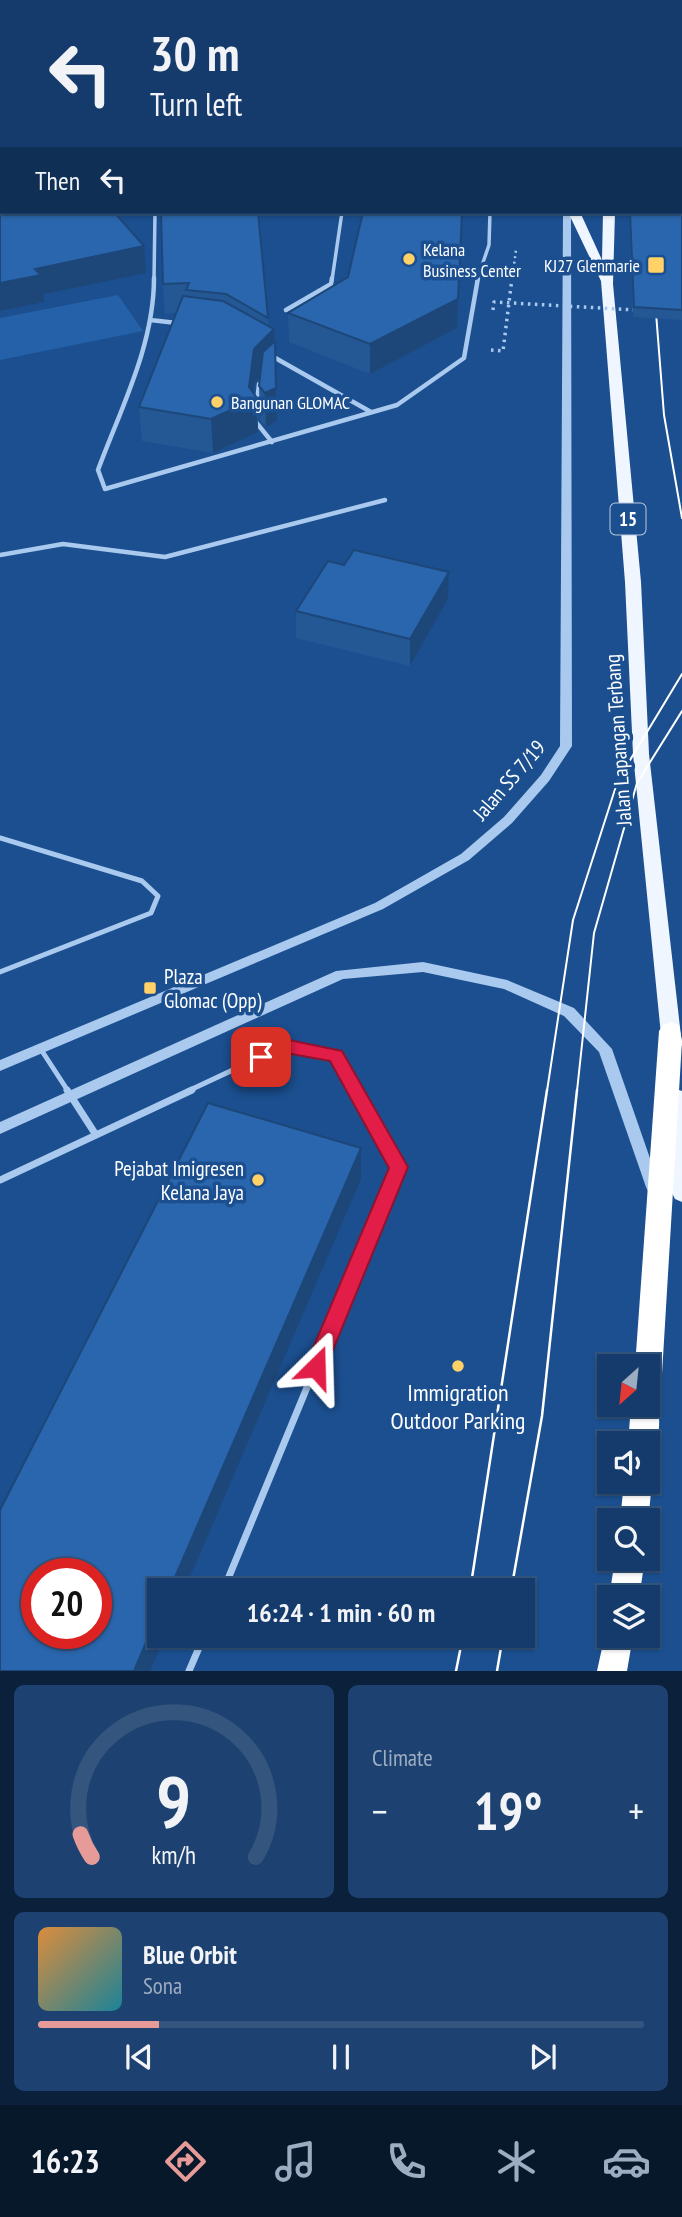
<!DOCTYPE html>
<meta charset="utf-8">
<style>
:root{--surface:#143b6b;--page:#1d4271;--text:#f1f3f6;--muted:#9dadc1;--line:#33557e;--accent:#e69b98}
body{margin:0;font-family:"PT Sans Narrow",sans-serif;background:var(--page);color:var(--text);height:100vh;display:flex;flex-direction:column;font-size:26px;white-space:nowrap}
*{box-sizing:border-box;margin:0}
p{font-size:23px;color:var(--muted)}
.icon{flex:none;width:38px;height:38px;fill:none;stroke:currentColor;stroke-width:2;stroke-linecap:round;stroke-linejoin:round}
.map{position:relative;height:1671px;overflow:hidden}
.sheet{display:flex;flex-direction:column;gap:14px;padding:14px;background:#0b203b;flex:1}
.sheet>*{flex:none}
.hud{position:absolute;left:0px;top:0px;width:682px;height:214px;box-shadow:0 2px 5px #0004,0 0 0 2px var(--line);background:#143b6b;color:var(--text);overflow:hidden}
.needle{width:46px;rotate:207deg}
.buttons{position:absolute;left:597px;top:1354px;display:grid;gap:14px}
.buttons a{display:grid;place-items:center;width:63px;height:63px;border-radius:0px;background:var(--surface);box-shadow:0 2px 5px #0004,0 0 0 2px var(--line);font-size:35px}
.speed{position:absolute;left:21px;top:1558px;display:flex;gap:14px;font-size:35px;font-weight:700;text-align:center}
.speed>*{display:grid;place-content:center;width:91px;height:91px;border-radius:50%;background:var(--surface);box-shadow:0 2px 5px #0004,0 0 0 2px var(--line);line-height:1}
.speed .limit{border:10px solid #d22;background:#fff;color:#111}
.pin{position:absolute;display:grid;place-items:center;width:60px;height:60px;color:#fff;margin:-30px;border-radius:14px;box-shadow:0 4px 10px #0006}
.me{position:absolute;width:77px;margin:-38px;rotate:22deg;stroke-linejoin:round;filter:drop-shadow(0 0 5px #0008)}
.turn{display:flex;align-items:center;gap:24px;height:147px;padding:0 35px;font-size:32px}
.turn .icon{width:91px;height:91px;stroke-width:2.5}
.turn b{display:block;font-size:49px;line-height:60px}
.then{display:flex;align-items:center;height:66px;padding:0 35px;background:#0003;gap:14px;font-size:26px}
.big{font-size:52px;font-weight:700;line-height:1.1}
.sheet .card{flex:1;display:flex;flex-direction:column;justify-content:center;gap:10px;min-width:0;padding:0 24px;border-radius:10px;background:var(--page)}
.sheet .dial{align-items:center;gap:0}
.dial svg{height:182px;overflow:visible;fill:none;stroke:var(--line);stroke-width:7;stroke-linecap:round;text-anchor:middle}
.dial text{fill:var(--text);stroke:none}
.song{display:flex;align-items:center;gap:21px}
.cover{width:84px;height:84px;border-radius:10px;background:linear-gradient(135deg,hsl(30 70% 55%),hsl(190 70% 35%))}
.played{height:7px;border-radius:4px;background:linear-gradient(90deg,var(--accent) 20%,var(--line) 20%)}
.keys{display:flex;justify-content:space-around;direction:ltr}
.heat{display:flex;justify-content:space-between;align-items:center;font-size:38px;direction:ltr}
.sheet .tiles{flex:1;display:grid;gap:14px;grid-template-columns:1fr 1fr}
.card:last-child{grid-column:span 2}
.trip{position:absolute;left:147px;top:1578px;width:388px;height:70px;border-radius:0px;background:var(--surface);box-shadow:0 2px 5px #0004,0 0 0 2px var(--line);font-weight:700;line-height:70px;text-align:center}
.menu{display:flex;height:112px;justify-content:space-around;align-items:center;background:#08182b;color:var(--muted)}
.menu .icon{width:49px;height:49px}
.menu .current{color:var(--accent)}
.menu b{font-size:32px;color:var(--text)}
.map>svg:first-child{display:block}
</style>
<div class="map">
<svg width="682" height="1671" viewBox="0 0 682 1671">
<rect width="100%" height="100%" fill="#1b4f8f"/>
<path fill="#2461a8" d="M118,295l25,36 -143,29v-42z"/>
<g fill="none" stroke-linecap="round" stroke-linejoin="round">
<path stroke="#a9c9ee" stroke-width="2.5" stroke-dasharray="2 3.5" stroke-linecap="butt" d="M512,280l4,-30"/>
<path stroke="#a9c9ee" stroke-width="3.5" stroke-dasharray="2.5 4.5" stroke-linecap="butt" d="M491,350l12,1 9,-73"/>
<path stroke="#a9c9ee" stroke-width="3.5" d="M154,280l1,-68
M332,280l10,-68
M477,280l12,-35 1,-33"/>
<path stroke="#a9c9ee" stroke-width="4.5" d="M154,278c0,67 -33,130 -56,192l7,19 292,-84 67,-47 14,-80
M286,310l45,-26 1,-6
M150,320l27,3
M270,355l101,57
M259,384l-4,37 17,21
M0,555l63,-11 102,13 220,-57"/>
<path stroke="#a9c9ee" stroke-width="5" d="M0,838l142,43 16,15 -7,17 -151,59
M40,1048l28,43
M188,1091l96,-45 52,9 20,36"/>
<path stroke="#a9c9ee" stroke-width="7" d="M67,1090l29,45
M0,1180l192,-90
M223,1591l175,-424 -43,-77
M189,1671l15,-35"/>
<path fill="#a9c9ee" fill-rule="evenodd" d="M282,0h8l1,2h-8z
M322,0h8l1,2h-8z
M563,212h8l1,534 -23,35 -37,42 -43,37 -86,49 -383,162v-11l375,-157 86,-49 43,-37 37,-42 19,-29z
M423,962l84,18 67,28 38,41 48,138 -2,4 -5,2 -5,-2 -2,-4 -47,-135 -35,-36 -60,-27 -81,-17 -80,7 -343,155v-12l336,-151z"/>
<path fill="#f0f6ff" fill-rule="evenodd" d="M617,0h10v2h-10z
M568,212h12l22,48 1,-48h12l-2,72 28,298 8,172 33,291 -3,5 -7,3 -7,-3 -3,-5 -29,-291 -8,-172 -24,-301z
M676,1089l6,2v111l-7,-3 -3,-6 -6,-96 3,-6z"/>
<path fill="#fff" fill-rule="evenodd" d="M671,1022l8,3 3,16 -20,333 -4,9 -10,3v-19h-13l24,-336 4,-6z
M648,1393l7,3c6,13 7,51 -7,59v-11h-20l3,-39h17z
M648,1473l4,9 -4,41 -28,-2 4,-39h24z
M615,1559h30l-6,39h-30z
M607,1625l2,11h24l-6,35h-30z"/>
<path stroke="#fff" stroke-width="2" d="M655,300l9,115 18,103
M547,1091l26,-171 45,-140 64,-106
M577,1091l17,-158 43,-150 45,-72"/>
<path stroke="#fff" stroke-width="2.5" d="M470,1591l77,-501
M511,1591l31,-175 35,-326
M456,1671l7,-35
M497,1671l6,-35"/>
<path stroke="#a9c9ee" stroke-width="3.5" stroke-dasharray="2.5 4.5" stroke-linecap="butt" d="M493,310l1,-8 142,8"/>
</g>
<path fill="#245895" d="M682,146v174l-49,-3 -4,-105h52z
M161,212l107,106 1,8 5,16 1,-1 2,80 -11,6 -6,-7 -1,-34 1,-9 -5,5 -1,12 3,4 1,34 -45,21 -71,-12 -3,-34 37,-94 -11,1 -2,-30z
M348,277l109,51 -87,46 -81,-32 -1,-29z
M344,565l105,7 -1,27 -38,67 -114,-28v-27z"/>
<path fill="#1d4779" d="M144,246l2,27 -102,21v8l-44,9v-28l35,-14z
M458,299l-1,29 -87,46v-30z
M274,329l1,33 -20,20 -2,18 4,-2 1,34 -45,21 -2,-34 38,-32 5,-38z
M276,388l1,33 -11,6 -1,-34z
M449,572l-1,27 -38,67v-27z
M361,1148v31l-177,412h-15z
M159,1612v24h6l-15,35h-16z"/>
<path fill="#2a66ad" stroke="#1d4779" stroke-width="2" fill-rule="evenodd" d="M203,0h35l15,2h-55z
M2,50v162h112l30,34 -109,23 6,6 -41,8v-232z
M681,146h1v164l-48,-3 -4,-95h51z
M161,212h97l10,106 -42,-24 -40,-4 3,-7 -26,1z
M363,212h99l-4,87 -88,45 -82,-31 60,-36z
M183,296l40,5 51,28 -20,20 -5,38 8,11 -46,21 -72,-12z
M275,341l1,47 -11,5 -6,-7 4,-34z
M354,550l95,22 -39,67 -114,-28 32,-50 16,4z
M208,1103l153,45 -192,443h-10v21l-25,59h-134v-161zM37,1573h59v60h-59z"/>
<path fill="#e11d48" stroke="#92132f" stroke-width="2" d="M284,1039l58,12 66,116 -82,200 -3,6 -7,3 -8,-3 -3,-6 84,-199 -59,-107 -44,-8 -25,11 -6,-2 -3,-5 3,-5z"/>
<g fill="#ffd166" stroke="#1b4f8f" stroke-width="2.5">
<circle cx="409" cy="259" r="7"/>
<rect x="647" y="256" width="18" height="18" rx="3.5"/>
<circle cx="217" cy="402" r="7"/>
<rect x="143" y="981" width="14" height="14" rx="3.5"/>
<circle cx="258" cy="1180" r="7"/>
<circle cx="458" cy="1366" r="7"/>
</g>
<g text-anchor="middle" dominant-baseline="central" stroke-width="7" stroke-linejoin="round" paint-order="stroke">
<g font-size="18" fill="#fff" stroke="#1b4f8f" text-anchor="start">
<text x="423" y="249">Kelana<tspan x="423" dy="21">Business Center</tspan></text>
<text x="640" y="265" text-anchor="end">KJ27 Glenmarie</text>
<text x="231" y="402">Bangunan GLOMAC</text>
</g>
<rect fill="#1b4f8f" stroke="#bbcadd" stroke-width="2" x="610.5" y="503.5" width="35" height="31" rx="5"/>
<g font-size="19" font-weight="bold" fill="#fff">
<text x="628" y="519">15</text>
</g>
<g font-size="21" fill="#fff" stroke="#1b4f8f">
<text transform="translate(618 740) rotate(-94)">Jalan Lapangan Terbang</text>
<text transform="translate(509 780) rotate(-49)">Jalan SS 7/19</text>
</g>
<g font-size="21" fill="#fff" stroke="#1b4f8f" text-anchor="start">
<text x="164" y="976">Plaza<tspan x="164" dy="24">Glomac (Opp)</tspan></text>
<text x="244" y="1168" text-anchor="end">Pejabat Imigresen<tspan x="244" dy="24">Kelana Jaya</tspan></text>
</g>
<g font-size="24" fill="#fff" stroke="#1b4f8f">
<text x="458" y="1392">Immigration<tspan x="458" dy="28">Outdoor Parking</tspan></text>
</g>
</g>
</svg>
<div class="buttons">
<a><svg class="needle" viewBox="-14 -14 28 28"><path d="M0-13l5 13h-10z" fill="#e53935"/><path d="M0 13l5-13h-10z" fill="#9dadc1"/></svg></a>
<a><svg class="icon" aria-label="sound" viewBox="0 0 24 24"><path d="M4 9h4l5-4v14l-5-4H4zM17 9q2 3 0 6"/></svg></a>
<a><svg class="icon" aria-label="search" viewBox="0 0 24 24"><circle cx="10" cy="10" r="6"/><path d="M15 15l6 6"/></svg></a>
<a><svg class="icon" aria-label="layers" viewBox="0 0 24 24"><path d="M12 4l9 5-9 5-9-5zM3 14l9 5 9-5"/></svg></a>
</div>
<div class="speed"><div class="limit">20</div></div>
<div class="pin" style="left:261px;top:1057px;background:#d93025"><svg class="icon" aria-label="arrive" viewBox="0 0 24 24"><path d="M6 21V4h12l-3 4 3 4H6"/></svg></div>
<svg class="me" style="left:316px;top:1367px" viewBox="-20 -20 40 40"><path d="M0-17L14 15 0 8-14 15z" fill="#e11d48" stroke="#fff" stroke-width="4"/></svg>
<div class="trip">16:24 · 1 min · 60 m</div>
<div class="hud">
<div class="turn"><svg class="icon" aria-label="left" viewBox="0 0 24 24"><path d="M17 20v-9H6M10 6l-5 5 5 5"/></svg><div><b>30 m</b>Turn left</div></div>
<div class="then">Then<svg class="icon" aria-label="left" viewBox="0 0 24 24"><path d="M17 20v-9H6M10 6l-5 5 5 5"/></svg></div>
</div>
</div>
<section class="sheet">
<div class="tiles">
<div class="card dial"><svg viewBox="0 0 100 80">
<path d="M14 69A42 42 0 1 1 86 69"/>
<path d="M14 69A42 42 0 0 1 9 59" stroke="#e69b98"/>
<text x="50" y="56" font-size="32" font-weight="700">9</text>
<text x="50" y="72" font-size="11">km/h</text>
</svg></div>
<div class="card"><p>Climate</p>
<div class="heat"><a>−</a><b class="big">19°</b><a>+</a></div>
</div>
<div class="card">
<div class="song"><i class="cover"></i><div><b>Blue Orbit</b><p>Sona</p></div></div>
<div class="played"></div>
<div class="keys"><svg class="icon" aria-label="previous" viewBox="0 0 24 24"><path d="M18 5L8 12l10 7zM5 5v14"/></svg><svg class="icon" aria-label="pause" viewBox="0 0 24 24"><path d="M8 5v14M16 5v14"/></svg><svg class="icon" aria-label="next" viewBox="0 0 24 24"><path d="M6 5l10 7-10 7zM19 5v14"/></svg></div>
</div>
</div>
</section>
<nav class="menu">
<b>16:23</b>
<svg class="icon current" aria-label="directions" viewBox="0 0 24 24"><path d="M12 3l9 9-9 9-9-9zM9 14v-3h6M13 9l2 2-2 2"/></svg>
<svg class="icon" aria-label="music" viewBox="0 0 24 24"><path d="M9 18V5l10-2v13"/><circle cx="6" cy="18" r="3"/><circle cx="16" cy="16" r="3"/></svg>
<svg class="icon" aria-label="phone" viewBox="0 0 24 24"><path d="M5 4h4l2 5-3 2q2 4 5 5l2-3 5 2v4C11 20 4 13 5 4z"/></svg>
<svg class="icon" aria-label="climate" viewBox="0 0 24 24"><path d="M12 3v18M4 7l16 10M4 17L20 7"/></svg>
<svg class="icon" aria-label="car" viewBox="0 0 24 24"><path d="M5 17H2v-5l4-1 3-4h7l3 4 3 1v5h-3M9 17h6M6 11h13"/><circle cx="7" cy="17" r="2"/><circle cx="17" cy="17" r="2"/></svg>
</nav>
